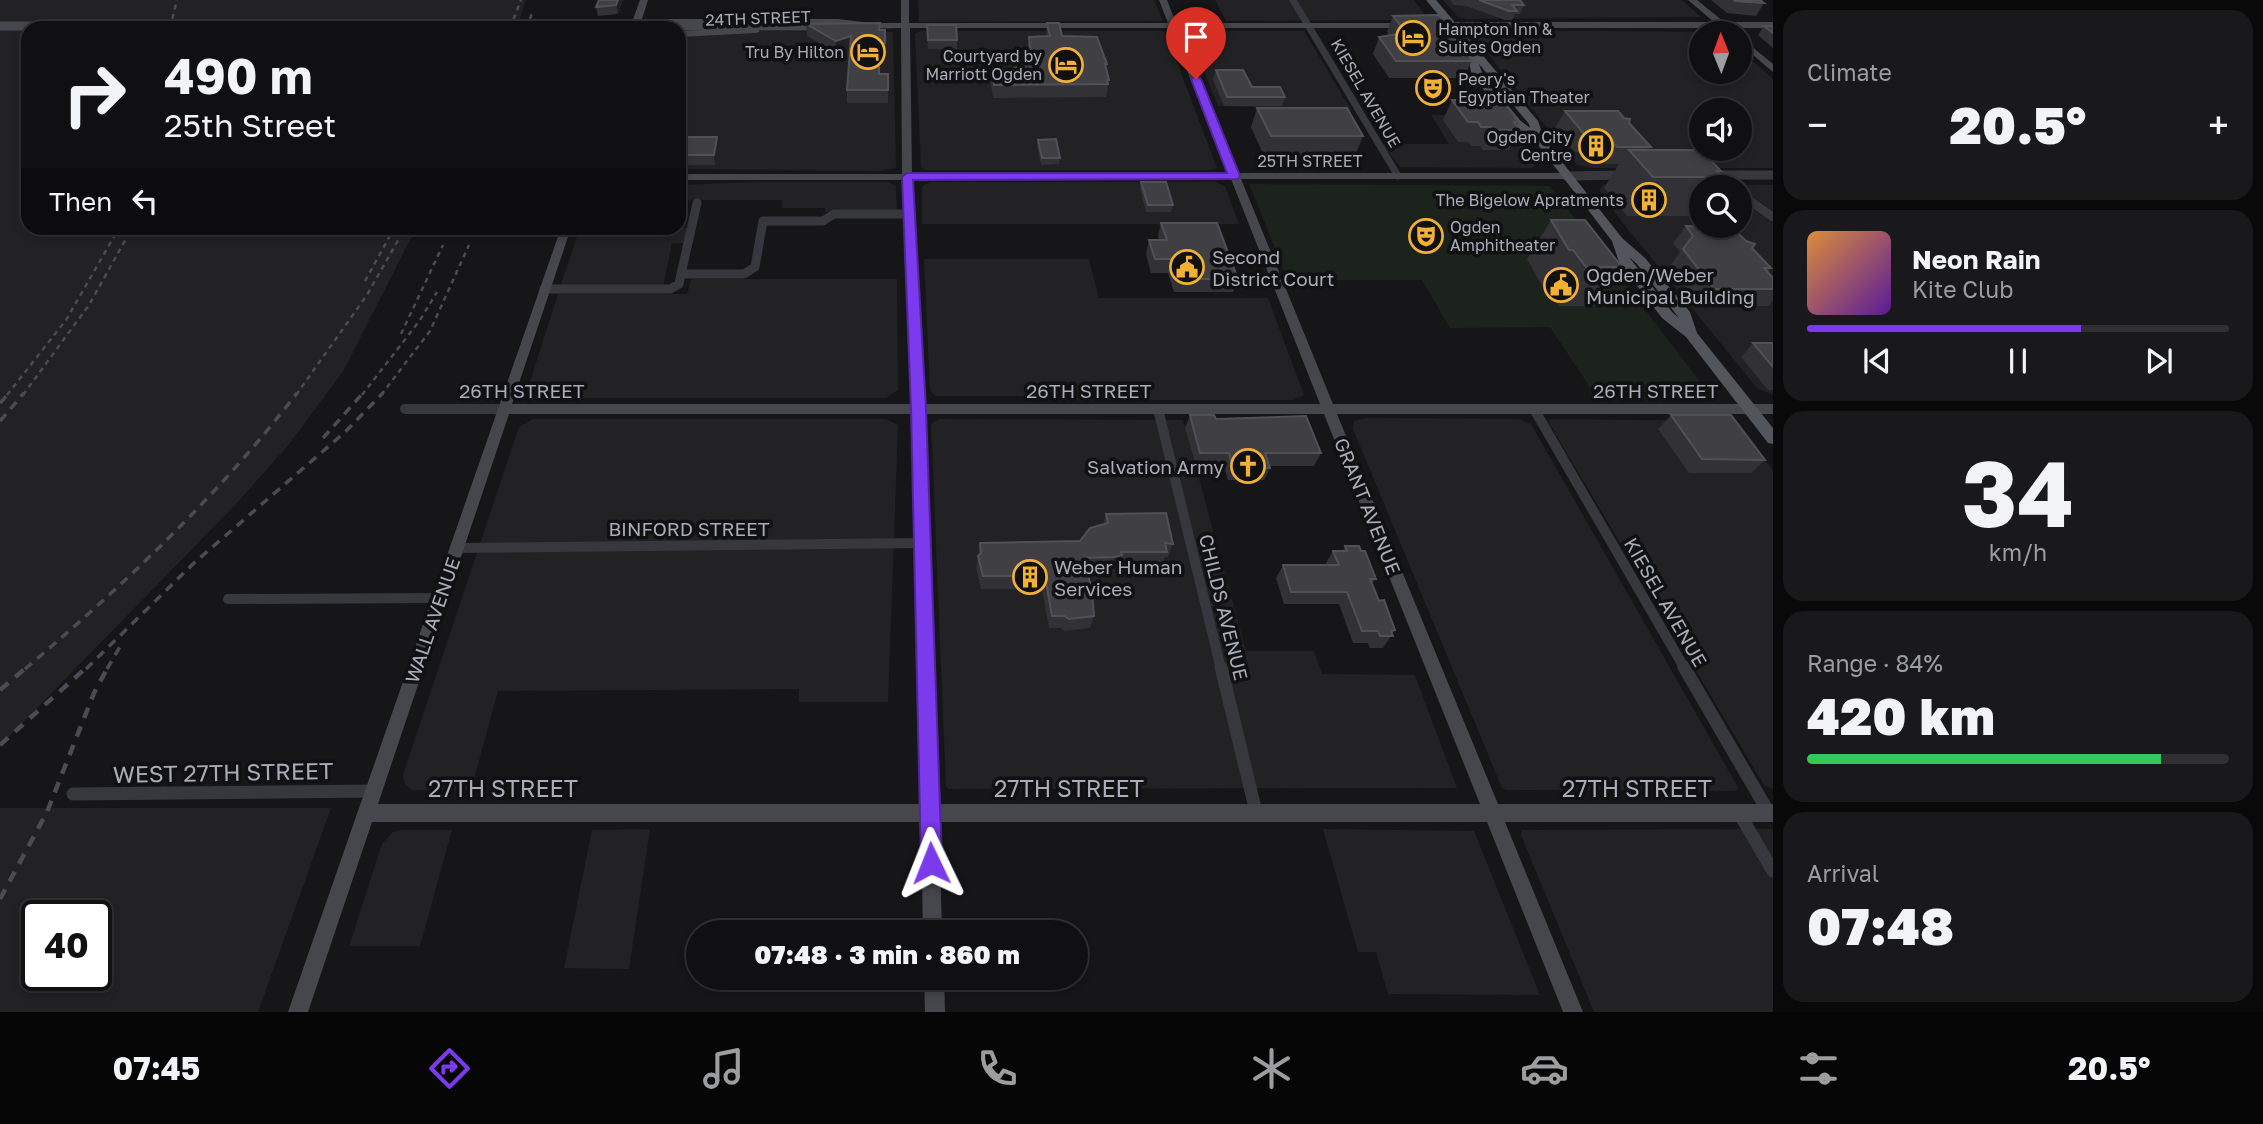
<!DOCTYPE html>
<meta charset="utf-8">
<style>
:root{--surface:#101012;--page:#19191b;--text:#f1f3f6;--muted:#9c9d9f;--line:#303032;--accent:#7c3aed}
body{margin:0;font-family:"Golos Text",sans-serif;background:var(--page);color:var(--text);height:100vh;display:flex;flex-direction:column;font-size:26px;white-space:nowrap}
*{box-sizing:border-box;margin:0}
p{font-size:23px;color:var(--muted)}
.icon{flex:none;width:38px;height:38px;fill:none;stroke:currentColor;stroke-width:2;stroke-linecap:round;stroke-linejoin:round}
.map{position:relative;flex:1;overflow:hidden}
.side{display:flex;flex-direction:column;gap:10px;padding:10px;background:#09090a;width:490px}
.side>*{flex:none}
.guide{position:absolute;left:21px;top:21px;width:665px;height:214px;border-radius:21px;box-shadow:0 4px 10px #0003,0 0 0 2px var(--line);background:#101012;color:var(--text);overflow:hidden}
.needle{width:46px;rotate:359deg}
.tools{position:absolute;left:1689px;top:21px;display:grid;gap:14px}
.tools a{display:grid;place-items:center;width:63px;height:63px;border-radius:50%;background:var(--surface);box-shadow:0 4px 10px #0003,0 0 0 2px var(--line);font-size:35px}
.speed{position:absolute;left:21px;top:900px;display:flex;gap:14px;font-size:35px;font-weight:700;text-align:center}
.speed>*{display:grid;place-content:center;width:91px;height:91px;border-radius:50%;background:var(--surface);box-shadow:0 4px 10px #0003,0 0 0 2px var(--line);line-height:1}
.speed .limit{border:4px solid #111;border-radius:10px;background:#fff;color:#111}
.pin{position:absolute;display:grid;place-items:center;width:60px;height:60px;color:#fff;margin:-72px -30px;border-radius:50% 50% 50% 0;rotate:-45deg;box-shadow:0 0 7px #0007}
.pin .icon{rotate:45deg}
.me{position:absolute;width:77px;margin:-38px;rotate:358deg;stroke-linejoin:round;filter:drop-shadow(0 0 5px #0008)}
.turn{display:flex;align-items:center;gap:24px;height:147px;padding:0 28px;font-size:32px}
.turn .icon{width:91px;height:91px;stroke-width:2.5}
.turn b{display:block;font-size:49px;line-height:60px}
.then{display:flex;align-items:center;height:66px;padding:0 28px;background:#0003;gap:14px;font-size:26px}
.big{font-size:52px;font-weight:800;line-height:1.1}
.side .tile{flex:1;display:flex;flex-direction:column;justify-content:center;gap:10px;min-width:0;padding:0 24px;border-radius:21px;background:var(--page)}
.side .dial{align-items:center;gap:0}
.dial b{font-size:91px;line-height:1}
.song{display:flex;align-items:center;gap:21px}
.cover{width:84px;height:84px;border-radius:10px;background:linear-gradient(135deg,hsl(30 70% 55%),hsl(270 70% 35%))}
.played{height:7px;border-radius:4px;background:linear-gradient(90deg,var(--accent) 65%,var(--line) 65%)}
.keys{display:flex;justify-content:space-around;direction:ltr}
.heat{display:flex;justify-content:space-between;align-items:center;font-size:38px;direction:ltr}
.charge{height:10px;border-radius:5px;background:linear-gradient(90deg,#34c759 84%,var(--line) 0)}
.trip{position:absolute;left:686px;top:920px;width:402px;height:70px;border-radius:35px;background:var(--surface);box-shadow:0 4px 10px #0003,0 0 0 2px var(--line);font-weight:800;line-height:70px;text-align:center}
.tabs{display:flex;height:112px;justify-content:space-around;align-items:center;background:#060607;color:var(--muted)}
.tabs .icon{width:49px;height:49px}
.tabs .selected{color:var(--accent)}
.tabs b{font-size:32px;color:var(--text)}
main{display:flex;flex:1;min-height:0}
.map>svg:first-child{display:block}
</style>
<main>
<div class="map">
<svg width="1773" height="1012" viewBox="0 0 1773 1012">
<rect width="100%" height="100%" fill="#161618"/>
<path fill="#222225" fill-rule="evenodd" d="M0,0h526l-9,28h-489v200h388l-72,142 -54,73 -54,61 -236,242z
M918,0h236l9,21 -244,1z
M1215,0h199l15,20 -203,1z
M1443,0h239l19,17 -234,2 -9,-2z
M1474,30l244,2 2,1h-19v39h39v-22l33,29v89h-181l-15,-3 -106,-132zM1701,110h39v39h-39z
M752,31l141,1 3,136 -18,3 -199,-2v-134z
M920,31h242l4,2 51,135 -6,2h-285l-5,-3 -6,-133z
M1193,31h111l47,79 -133,-4 -30,-73z
M1431,115h69l37,49 -5,4 -132,-1 -18,-23h67z
M756,182h132l8,4 1,25 -72,1v-4h-43v-8h-103v-15z
M931,182h284l10,4 14,38h-317v-38z
M1604,184l113,1 5,2h-21v39h39v-26l33,23v172l-16,-7 -139,-171 -19,-27z
M1741,185h32v26l-33,-23 -2,-2z
M580,228h107l-3,15h-12l-9,44h-103z
M924,259h165l10,39h169l36,97 -11,5h-212l-40,-4h-106l-5,-6z
M695,279h202l1,111 -12,8h-349l-11,-4 32,-100h129l4,-14z
M1366,418l153,1 12,5 208,365 -5,2 -227,-1 -5,-2 -149,-359 1,-8z
M533,419h353l12,6 -10,277h-89v-13l-301,2 -27,99h-58l-8,-5 -2,-10 116,-348z
M939,419l244,1 63,231h68l8,23 93,1 42,113 -509,1 -2,-3 -15,-362z
M1550,419l172,2 15,5 36,44v319l-9,-4 -215,-362z
M0,808h331l-73,204h-258zM37,915h59v60h-59z
M650,829l-21,140 -65,-1 28,-138z
M1323,829l151,2 66,164 -152,-1 -12,-42h-18z
M1773,829v183h-179l-73,-177 1,-5z
M402,830h50l-32,116h-71l33,-102 11,-12z"/>
<path fill="#1c231d" d="M1249,184l301,2 158,206 -5,7h-105l-48,-72 -100,1 -28,-48h-134z"/>
<g fill="none" stroke-linecap="round" stroke-linejoin="round">
<path stroke="#37383d" stroke-width="7" d="M1293,0l105,176
M1709,175h64
M1586,176l41,-1"/>
<path stroke="#37383d" stroke-width="9" d="M1709,175h64
M1566,176l61,-1
M1740,194l33,23
M681,274l16,-71
M544,289h126l9,-5 2,-10h63l11,-7 8,-46h60l11,-7h75"/>
<path stroke="#37383d" stroke-width="10" d="M405,409h98
M1158,409l63,260
M1534,409l151,260
M456,548l466,-5
M228,599l211,-1"/>
<path stroke="#37383d" stroke-width="13" d="M1221,667l35,145
M1684,667l85,146
M73,794l300,-3
M1739,813l34,58"/>
<path fill="#45474d" fill-rule="evenodd" d="M640,0h8l-6,19h196l33,4h30v-23h8v23h259l-9,-23h8l9,23h235l1,2 -4,3h-229l59,145h328l5,3 -5,3h-325l92,225h440v10h-436l161,390h275v18h-268l78,190h-20l-76,-190h-548l3,111h-19l-2,-111h-549l-64,190h-20l273,-784h10l-59,176h399l-9,-224h-223v-6h223l-1,-146 -40,1 -23,-4 -198,-1 -2,4h-8zM910,28h260l58,145 -316,1zM1231,179l89,225h-396l-12,-224zM509,414h403l9,390h-543zM925,414h399l156,390h-542z
M1688,0h9l27,22h49v6h-335l-4,-3 4,-3h276z
M759,28v4l-3,1 -77,4v-6z
M1740,37l33,27v8l-33,-28z
M924,978h20l1,34h-20z"/>
<path fill="#53555c" fill-rule="evenodd" d="M1426,0h10l102,121 6,18 78,99 23,20 45,54 7,21 76,95v16l-5,-1 -82,-106 -24,-19 -43,-56 -7,-21 -77,-100 -25,-17 -19,-24 -20,-28 -4,-23zM1479,64l50,60 1,4c-17,-12 -46,-44 -51,-64zM1629,257l8,7 42,54 -7,-6z"/>
<path stroke="#4a4c52" stroke-width="2.5" stroke-dasharray="5 4.5" stroke-linecap="butt" d="M170,28l7,-28
M510,28l11,-28
M527,28l5,-15
M365,281l27,-49
M401,334l42,-89
M7,395l59,-75 53,-92
M23,395l66,-90 43,-77
M296,395l71,-100 38,-67
M362,395l58,-75 17,-28
M381,395l49,-64 39,-86"/>
<path stroke="#4a4c52" stroke-width="3.5" stroke-dasharray="9 7" stroke-linecap="butt" d="M0,403l9,-10
M0,421l24,-28
M323,438l40,-45
M25,669c99,-84 193,-173 272,-276
M86,669l108,-106 151,-131 38,-39
M107,669l14,-24"/>
<path stroke="#4a4c52" stroke-width="4.5" stroke-dasharray="11 9" stroke-linecap="butt" d="M0,690l27,-23
M0,745l87,-78
M0,899l47,-87 47,-119 14,-26"/>
<path stroke="#45474d" stroke-width="9" d="M0,26h823"/>
</g>
<path fill="#323236" d="M599,0h24l-5,14 -20,2 -2,-9z
M1450,0h70l4,5 -4,9h-5l-3,6h-7l-39,-14 -12,-1z
M1711,0h49l4,3 -8,13 -29,-3z
M1393,16l60,17 -1,2 20,26 -9,17h-74l-16,-24 6,-17 10,-1 -2,-4z
M1047,23l15,13 45,28 -1,6 3,10 -3,17 -113,1 -2,-13 1,-13h16l20,-11 -1,-11 2,-13h17z
M806,24l74,6 5,12v13h-6v19h9v29h-41v-13l3,-42 -14,5 -29,-17z
M927,25l30,15v9h-29z
M1764,26h9v22l-15,-13z
M1216,70l36,17 33,10 -3,9h-58l-11,-26z
M1452,100l65,18 -1,1 3,3 -2,3 3,5 -11,20h-26l-3,-4h-9l-3,-4h-10l-15,-22z
M1257,108l106,28 -8,20h-91l-13,-29z
M1565,111l64,12 22,24 -2,3 72,21 -2,2 4,4 -8,10h-14v20l-7,9h-67l-23,-28 15,-24h-13l-5,-6h-11l-5,-6h-10l-20,-24z
M1038,140l22,18 -1,6 -18,1 -4,-19z
M719,147l-4,18h-31l-2,-10z
M1141,182l32,23 -2,7h-25l-6,-23z
M1551,220l71,47 -28,39h-35l-12,-17h-3l-17,-30z
M1161,223l77,56 -5,13h-59l-6,-19h-17l-5,-19 3,-14h10l-1,-4z
M1686,226l66,22 19,20 -3,4 5,6v23l-5,5h-68l-30,-40 10,-14 -7,-9z
M1753,343h20v47h-5l-27,-33z
M1190,415l26,4 105,34 -7,13h-44v2l-6,12h-36l-4,-14h-28l-11,-38z
M1671,415l94,45 -14,13h-62l-31,-44z
M1106,514l67,30 -5,13h-3l-3,7 -43,1 -1,3 -7,2h-24l7,46 -4,12 -25,3 -4,-3h-12l-7,-39h-61l-5,-21 4,-25 100,-2 23,-16z
M1345,546l31,33 -4,5 7,17 16,29 -12,18h-13l-2,-5h-15l-14,-39h-55l-8,-26 7,-13h43v-2l7,-12h10z"/>
<path fill="#212124" d="M618,0h5l-5,14 -2,-9z
M851,36v12l-15,5v-12z
M717,137l2,10 -4,18 -1,-10z
M1122,555l-4,13 -7,2 4,-13z"/>
<path fill="#3f3f44" stroke="#4f5156" stroke-width="2" d="M599,0h19l-2,5 -20,2z
M1479,0h41l4,5h-12l5,6h-8z
M1734,0h26l4,3 -29,-2z
M1439,15l14,18h-3l22,28h-76l-17,-24 27,-4 -13,-17z
M880,23l-1,7h6v13h-6v31h9v16h-41l4,-54 -15,5 -30,-17z
M1047,23h12l3,13 35,1 10,27h-2l4,16h-2l1,4 -114,1 -2,-13h16l23,-13 -2,-22 21,-1z
M927,25h29l1,15h-29z
M1764,26h9v7z
M1216,70h27l9,17h28l5,10h-58z
M1452,100h50l15,18h-2l4,4h-5l6,8h-27l-2,-3h-10l-3,-5h-10z
M1257,108h90l16,28h-92z
M1565,111h53l6,7 6,1 -1,4 22,24h-34l-6,-6h-10l-5,-6h-11z
M686,137h31l-3,18h-32z
M1056,139l4,19h-18l-4,-18z
M1629,150h72l20,21h-4l6,6h-70z
M1141,182h25l7,23h-25z
M1551,220h34l37,47h-36l-13,-17h-4z
M1161,223h56l21,56h-60l-6,-20h-17l-6,-19h18z
M1686,226l46,1 14,14 9,3 -3,4 19,20h-7l9,10v11h-59l-31,-40 10,-13z
M1753,343h20v24z
M1190,415h24l2,4 90,-3 15,37h-56l5,15h-37l-4,-15h-29z
M1671,415h60l34,45 -63,-1z
M1166,513l7,31 -8,-1 2,9h-46l1,3 -7,2 -31,1 8,33 2,25 -25,3 -5,-3h-12l-7,-40h-62l-5,-20 3,-3 -1,-10 100,-2 10,-13 18,-5 -2,-9z
M1345,546h14l2,5h4l11,28h-6l9,22 5,-1 11,30 -4,1 2,5h-13l-2,-5h-16l-15,-39h-56l-8,-27h56l-6,-14h14z"/>
<path fill="#7c3aed" stroke="#51269a" stroke-width="2" d="M1196,76l5,3 39,97 -2,3 -325,1 13,229 16,454 -4,7 -7,3 -7,-3 -3,-7 -10,-454 -9,-232 5,-4h320l-36,-94z"/>
<defs>
<g id="hotel-ring" transform="scale(1.75)"><circle r="9.5" fill="#111113" stroke="#f2b134" stroke-width="1.5"/><path d="M-6-4.5h1.5V1H6V5H4.5V3h-9V5H-6ZM-4 0a1.8 1.8 0 1 1 3.6 0ZM.5 0V-2.5h3Q6-2.5 6 0Z" fill="#f2b134"/></g>
<g id="theatre-ring" transform="scale(1.75)"><circle r="9.5" fill="#111113" stroke="#f2b134" stroke-width="1.5"/><path d="M-5-5.5Q0-4 5-5.5V0Q5 5 0 6Q-5 5-5 0ZM-3.3-2.5H-1v1.5H-3.3ZM1-2.5H3.3v1.5H1ZM-2.8 1Q0 5.5 2.8 1Z" fill="#f2b134"/></g>
<g id="building-ring" transform="scale(1.75)"><circle r="9.5" fill="#111113" stroke="#f2b134" stroke-width="1.5"/><path d="M-4-6H4V6H1V3H-1V6H-4ZM-2.5-4.3h1.7v1.8h-1.7ZM.8-4.3h1.7v1.8H.8ZM-2.5-1h1.7V.8h-1.7ZM.8-1h1.7V.8H.8Z" fill="#f2b134"/></g>
<g id="civic-ring" transform="scale(1.75)"><circle r="9.5" fill="#111113" stroke="#f2b134" stroke-width="1.5"/><path d="M-.6-6.5H3V-4.5H.6V-3L4-1V1h2V6H-6V1h2V-1L-.6-3ZM-1.2 2.5V6h2.4V2.5Z" fill="#f2b134"/></g>
<g id="church-ring" transform="scale(1.75)"><circle r="9.5" fill="#111113" stroke="#f2b134" stroke-width="1.5"/><path d="M-1.2-6h2.4v3.5h3.3v2.4h-3.3V6h-2.4V-.1h-3.3v-2.4h3.3Z" fill="#f2b134"/></g>
</defs>
<g fill-rule="evenodd">
<use href="#hotel-ring" x="1413" y="38"/>
<use href="#hotel-ring" x="868" y="52"/>
<use href="#hotel-ring" x="1066" y="65"/>
<use href="#theatre-ring" x="1433" y="88"/>
<use href="#building-ring" x="1596" y="146"/>
<use href="#building-ring" x="1649" y="200"/>
<use href="#theatre-ring" x="1426" y="236"/>
<use href="#civic-ring" x="1187" y="267"/>
<use href="#civic-ring" x="1561" y="285"/>
<use href="#church-ring" x="1248" y="466"/>
<use href="#building-ring" x="1030" y="577"/>
</g>
<g text-anchor="middle" dominant-baseline="central" stroke-width="7" stroke-linejoin="round" paint-order="stroke">
<g font-size="16" fill="#a8adb8" stroke="#111113">
<text transform="translate(758 18) rotate(-2)">24TH STREET</text>
<text transform="translate(1366 93) rotate(60)">KIESEL AVENUE</text>
<text x="1310" y="161">25TH STREET</text>
</g>
<g font-size="16" fill="#a8adb8" stroke="#111113" text-anchor="end">
<text x="1438" y="29" text-anchor="start">Hampton Inn &amp;<tspan x="1438" dy="18">Suites Ogden</tspan></text>
<text x="844" y="52">Tru By Hilton</text>
<text x="1042" y="56">Courtyard by<tspan x="1042" dy="18">Marriott Ogden</tspan></text>
<text x="1458" y="79" text-anchor="start">Peery's<tspan x="1458" dy="18">Egyptian Theater</tspan></text>
<text x="1572" y="137">Ogden City<tspan x="1572" dy="18">Centre</tspan></text>
<text x="1624" y="200">The Bigelow Apratments</text>
<text x="1450" y="227" text-anchor="start">Ogden<tspan x="1450" dy="18">Amphitheater</tspan></text>
</g>
<g font-size="19" fill="#a8adb8" stroke="#111113" text-anchor="start">
<text x="1212" y="256">Second<tspan x="1212" dy="22">District Court</tspan></text>
<text x="1586" y="274">Ogden/Weber<tspan x="1586" dy="22">Municipal Building</tspan></text>
<text x="1224" y="466" text-anchor="end">Salvation Army</text>
<text x="1054" y="566">Weber Human<tspan x="1054" dy="22">Services</tspan></text>
</g>
<g font-size="19" fill="#a8adb8" stroke="#111113">
<text x="522" y="390">26TH STREET</text>
<text x="1089" y="390">26TH STREET</text>
<text x="1656" y="390">26TH STREET</text>
<text transform="translate(1368 506) rotate(68)">GRANT AVENUE</text>
<text x="689" y="528">BINFORD STREET</text>
<text transform="translate(1666 602) rotate(60)">KIESEL AVENUE</text>
<text transform="translate(1224 607) rotate(76)">CHILDS AVENUE</text>
<text transform="translate(432 620) rotate(-71)">WALL AVENUE</text>
</g>
<g font-size="23" fill="#a8adb8" stroke="#111113">
<text transform="translate(223 772) rotate(-1)">WEST 27TH STREET</text>
<text x="503" y="788">27TH STREET</text>
<text x="1069" y="788">27TH STREET</text>
<text x="1637" y="788">27TH STREET</text>
</g>
</g>
</svg>
<div class="tools">
<a><svg class="needle" viewBox="-14 -14 28 28"><path d="M0-13l5 13h-10z" fill="#e53935"/><path d="M0 13l5-13h-10z" fill="#9c9d9f"/></svg></a>
<a><svg class="icon" aria-label="sound" viewBox="0 0 24 24"><path d="M4 9h4l5-4v14l-5-4H4zM17 9q2 3 0 6"/></svg></a>
<a><svg class="icon" aria-label="search" viewBox="0 0 24 24"><circle cx="10" cy="10" r="6"/><path d="M15 15l6 6"/></svg></a>
</div>
<div class="speed"><div class="limit">40</div></div>
<div class="pin" style="left:1196px;top:79px;background:#d93025"><svg class="icon" aria-label="arrive" viewBox="0 0 24 24"><path d="M6 21V4h12l-3 4 3 4H6"/></svg></div>
<svg class="me" style="left:931px;top:863px" viewBox="-20 -20 40 40"><path d="M0-17L14 15 0 8-14 15z" fill="#7c3aed" stroke="#fff" stroke-width="4"/></svg>
<div class="trip">07:48 · 3 min · 860 m</div>
<div class="guide">
<div class="turn"><svg class="icon" aria-label="right" viewBox="0 0 24 24"><path d="M7 20v-9h11M14 6l5 5-5 5"/></svg><div><b>490 m</b>25th Street</div></div>
<div class="then">Then<svg class="icon" aria-label="left" viewBox="0 0 24 24"><path d="M17 20v-9H6M10 6l-5 5 5 5"/></svg></div>
</div>
</div>
<section class="side">
<div class="tile"><p>Climate</p>
<div class="heat"><a>−</a><b class="big">20.5°</b><a>+</a></div>
</div>
<div class="tile">
<div class="song"><i class="cover"></i><div><b>Neon Rain</b><p>Kite Club</p></div></div>
<div class="played"></div>
<div class="keys"><svg class="icon" aria-label="previous" viewBox="0 0 24 24"><path d="M18 5L8 12l10 7zM5 5v14"/></svg><svg class="icon" aria-label="pause" viewBox="0 0 24 24"><path d="M8 5v14M16 5v14"/></svg><svg class="icon" aria-label="next" viewBox="0 0 24 24"><path d="M6 5l10 7-10 7zM19 5v14"/></svg></div>
</div>
<div class="tile dial"><b>34</b><p>km/h</p></div>
<div class="tile"><p>Range · 84%</p><b class="big">420 km</b><div class="charge"></div></div>
<div class="tile"><p>Arrival</p><b class="big">07:48</b></div>
</section>
</main>
<nav class="tabs">
<b>07:45</b>
<svg class="icon selected" aria-label="directions" viewBox="0 0 24 24"><path d="M12 3l9 9-9 9-9-9zM9 14v-3h6M13 9l2 2-2 2"/></svg>
<svg class="icon" aria-label="music" viewBox="0 0 24 24"><path d="M9 18V5l10-2v13"/><circle cx="6" cy="18" r="3"/><circle cx="16" cy="16" r="3"/></svg>
<svg class="icon" aria-label="phone" viewBox="0 0 24 24"><path d="M5 4h4l2 5-3 2q2 4 5 5l2-3 5 2v4C11 20 4 13 5 4z"/></svg>
<svg class="icon" aria-label="climate" viewBox="0 0 24 24"><path d="M12 3v18M4 7l16 10M4 17L20 7"/></svg>
<svg class="icon" aria-label="car" viewBox="0 0 24 24"><path d="M5 17H2v-5l4-1 3-4h7l3 4 3 1v5h-3M9 17h6M6 11h13"/><circle cx="7" cy="17" r="2"/><circle cx="17" cy="17" r="2"/></svg>
<svg class="icon" aria-label="filters" viewBox="0 0 24 24"><path d="M4 7h16M4 17h16"/><circle cx="9" cy="7" r="2"/><circle cx="15" cy="17" r="2"/></svg>
<b>20.5°</b>
</nav>
